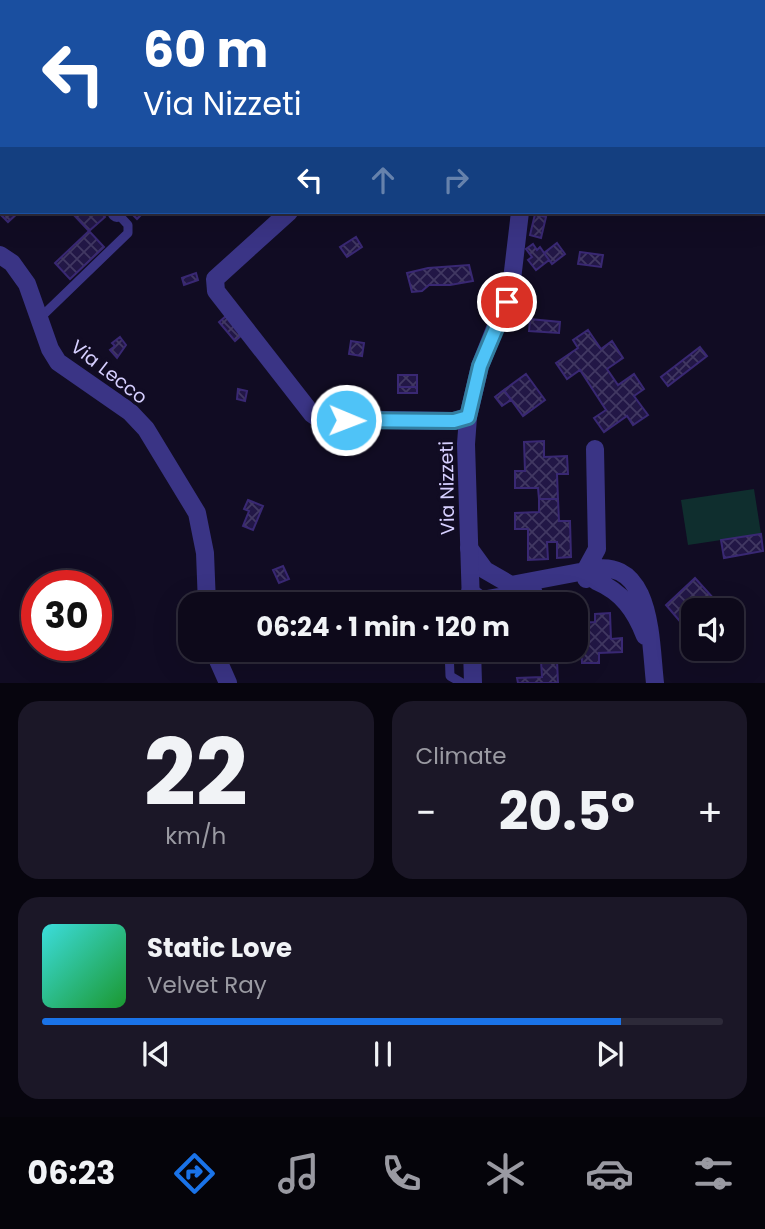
<!DOCTYPE html>
<meta charset="utf-8">
<style>
:root{--surface:#0d091a;--page:#1b1727;--text:#f1f3f6;--muted:#9a9aa2;--line:#2d2a39;--accent:#1a73e8}
body{margin:0;font-family:Poppins,sans-serif;background:var(--page);color:var(--text);height:100vh;display:flex;flex-direction:column;font-size:26px;white-space:nowrap}
*{box-sizing:border-box;margin:0}
p{font-size:23px;color:var(--muted)}
.icon{flex:none;width:38px;height:38px;fill:none;stroke:currentColor;stroke-width:2;stroke-linecap:round;stroke-linejoin:round}
.map{position:relative;height:683px;overflow:hidden}
.side{display:flex;flex-direction:column;gap:18px;padding:18px;background:#07050e;flex:1}
.side>*{flex:none}
.top-card{position:absolute;left:0px;top:0px;width:766px;height:214px;box-shadow:0 7px 28px #0002,0 0 0 2px var(--line);background:#1a4fa0;color:#fff;overflow:hidden}
.buttons{position:absolute;left:681px;top:598px;display:grid;gap:14px}
.buttons a{display:grid;place-items:center;width:63px;height:63px;border-radius:14px;background:var(--surface);box-shadow:0 7px 28px #0002,0 0 0 2px var(--line);font-size:35px}
.speed{position:absolute;left:21px;top:570px;display:flex;gap:14px;font-size:35px;font-weight:700;text-align:center}
.speed>*{display:grid;place-content:center;width:91px;height:91px;border-radius:50%;background:var(--surface);box-shadow:0 7px 28px #0002,0 0 0 2px var(--line);line-height:1}
.speed .limit{border:10px solid #d22;background:#fff;color:#111}
.pin{position:absolute;display:grid;place-items:center;width:60px;height:60px;color:#fff;margin:-30px;border:4px solid #fff;border-radius:50%;box-shadow:0 2px 7px #0007}
.me{position:absolute;width:77px;margin:-38px;rotate:91deg;stroke-linejoin:round;filter:drop-shadow(0 0 5px #0008)}
.turn{display:flex;align-items:center;gap:24px;height:147px;padding:0 28px;font-size:32px}
.turn .icon{width:91px;height:91px;stroke-width:2.5}
.turn b{display:block;font-size:49px;line-height:60px}
.lanes{display:flex;align-items:center;height:66px;padding:0 28px;background:#0003;justify-content:center;gap:35px;direction:ltr}
.lanes .off{opacity:.35}
.big{font-size:52px;font-weight:700;line-height:1.1}
.side .tile{flex:1;display:flex;flex-direction:column;justify-content:center;gap:10px;min-width:0;padding:0 24px;border-radius:21px;background:var(--page)}
.side .dial{align-items:center;gap:0}
.dial b{font-size:91px;line-height:1}
.song{display:flex;align-items:center;gap:21px}
.cover{width:84px;height:84px;border-radius:10px;background:linear-gradient(135deg,hsl(180 70% 55%),hsl(130 70% 35%))}
.played{height:7px;border-radius:4px;background:linear-gradient(90deg,var(--accent) 85%,var(--line) 85%)}
.keys{display:flex;justify-content:space-around;direction:ltr}
.heat{display:flex;justify-content:space-between;align-items:center;font-size:38px;direction:ltr}
.side .tiles{flex:1;display:grid;gap:18px;grid-template-columns:1fr 1fr}
.tile:last-child{grid-column:span 2}
.trip{position:absolute;left:178px;top:592px;width:410px;height:70px;border-radius:21px;background:var(--surface);box-shadow:0 7px 28px #0002,0 0 0 2px var(--line);font-weight:700;line-height:70px;text-align:center}
.menu{display:flex;height:112px;justify-content:space-around;align-items:center;background:#05040a;color:var(--muted)}
.menu .icon{width:49px;height:49px}
.menu .active{color:var(--accent)}
.menu b{font-size:32px;color:var(--text)}
.map>svg:first-child{display:block}
</style>
<div class="map">
<svg width="765" height="683" viewBox="0 0 765 683">
<defs>
<pattern id="building-cross-hatch" width="8" height="8" patternUnits="userSpaceOnUse" patternTransform="scale(1.75)"><rect width="8" height="8" fill="#221746"/><path d="M0 0l8 8M0 8l8-8" fill="none" stroke="#413862"/></pattern>
</defs>
<rect width="100%" height="100%" fill="#110c23"/>
<path fill="#0f2e2e" d="M754,489l7,45 -73,11 -7,-45z"/>
<path fill="url(#building-cross-hatch)" stroke="#392873" stroke-width="2" d="M275,0h39l-3,2z
M436,0l1,2 -46,-1 4,-1z
M2,13v31l-2,-1z
M2,195v17h17l-11,10 -8,-8z
M71,212h29l5,5 -16,14z
M130,212h14l-7,7z
M535,214l11,3 -5,21 -11,-3z
M89,231l15,16 -34,32 -15,-16z
M356,237l6,10 -15,10 -7,-10z
M557,243l8,11 -13,10 -8,-11z
M533,244l4,6 3,-3 9,13 -13,10 -8,-10 4,-3 -6,-8z
M580,252l23,3 -2,12 -23,-3z
M469,265l4,16 -23,4h-21l-7,6 -10,1 -5,-19 21,-5z
M196,273l2,7 -14,5 -2,-7z
M226,316l16,19 -7,6 -16,-19z
M530,319l30,3 -1,11 -30,-2z
M588,330l13,19 11,-8 11,17 -16,11 11,16 16,-11 10,15 -10,7 14,19 -15,10 -6,-9 -23,16 -10,-14 12,-8 -26,-40 -13,9 -11,-16 22,-15 -5,-8z
M120,337l6,8 -9,13 -7,-8 5,-4 -3,-3z
M351,341l13,2 -2,13 -13,-2z
M700,347l7,9 -39,30 -7,-9z
M526,374l19,26 -22,16 -19,-26z
M398,375h19v12h-19z
M398,387h19v6h-19z
M238,389l9,2 -2,10 -8,-2z
M504,390l7,10 -9,6 -7,-9z
M544,441v16l23,-1 1,18h-11l1,25h-19l-1,-11h-23v-17h10l-1,-29z
M539,499h19l1,22h11l1,36 -14,1v-16h-10l1,17 -20,1v-31h-13v-16l24,-1z
M248,500l15,6 -10,24 -10,-4 6,-15 -5,-2z
M761,534l2,17 -39,7 -3,-18z
M283,566l6,13 -10,4 -6,-13z
M695,578l19,21 -13,12h-8v7l-9,8 -18,-21z
M610,613l1,26 11,-1v14l-23,1v10h-17l-1,-25h-5v-15l19,-1v-8z
M433,649h22v6h-21z
M518,649h41l1,11 -15,1 -1,-9 -25,1z
M557,660l1,23h-40l-1,-5 25,-1 -1,-16z"/>
<g fill="none" stroke-linecap="round" stroke-linejoin="round">
<path stroke="#3a3485" stroke-width="9" d="M40,318l88,-85v-8l-11,-12
M452,604l18,-12
M449,649l1,27 12,7"/>
<path stroke="#3a3485" stroke-width="18" d="M119,2l1,-2
M116,212l1,1
M289,212l-74,67 1,12 96,123 7,5 135,2 14,-4
M0,255l12,8 15,21 23,65 8,13 72,50 16,17 51,84 8,40 2,51
M469,548l16,22 26,15 74,-14 12,-22 -2,-100
M586,579l-1,-8c68,-20 65,70 70,112
M596,581c26,11 39,29 49,55
M470,592l11,8 35,-6
M504,604l16,-12 13,-2
M213,649l15,34"/>
<path stroke="#3a3485" stroke-width="18" d="M518,0v2
M538,2v-2
M471,604l-5,-160 2,-27 12,-51 31,-78 9,-76
M472,649l1,34"/>
</g>
<g fill="none" stroke-linecap="round" stroke-linejoin="round">
<g stroke="#337fa1" stroke-width="18">
<path id="route" d="M346,420l108,1 14,-4 12,-51 27,-64"/>
</g>
<use href="#route" stroke="#4fc3f7" stroke-width="12"/>
</g>
<g text-anchor="middle" dominant-baseline="central" stroke-width="7" stroke-linejoin="round" paint-order="stroke">
<g font-size="19" fill="#d6cfff" stroke="#110c23">
<text transform="translate(109 372) rotate(38)">Via Lecco</text>
<text transform="translate(447 488) rotate(-91)">Via Nizzeti</text>
</g>
</g>
</svg>
<div class="buttons">
<a><svg class="icon" aria-label="sound" viewBox="0 0 24 24"><path d="M4 9h4l5-4v14l-5-4H4zM17 9q2 3 0 6"/></svg></a>
</div>
<div class="speed"><div class="limit">30</div></div>
<div class="pin" style="left:507px;top:302px;background:#d93025"><svg class="icon" aria-label="arrive" viewBox="0 0 24 24"><path d="M6 21V4h12l-3 4 3 4H6"/></svg></div>
<svg class="me" style="left:346px;top:420px" viewBox="-20 -20 40 40"><circle r="17" fill="#4fc3f7" stroke="#fff" stroke-width="3"/><path d="M0-11L8 9 0 5-8 9z" fill="#fff"/></svg>
<div class="trip">06:24 · 1 min · 120 m</div>
<div class="top-card">
<div class="turn"><svg class="icon" aria-label="left" viewBox="0 0 24 24"><path d="M17 20v-9H6M10 6l-5 5 5 5"/></svg><div><b>60 m</b>Via Nizzeti</div></div>
<div class="lanes"><svg class="icon" aria-label="left" viewBox="0 0 24 24"><path d="M17 20v-9H6M10 6l-5 5 5 5"/></svg><svg class="icon off" aria-label="ahead" viewBox="0 0 24 24"><path d="M12 20V5M6 11l6-6 6 6"/></svg><svg class="icon off" aria-label="right" viewBox="0 0 24 24"><path d="M7 20v-9h11M14 6l5 5-5 5"/></svg></div>
</div>
</div>
<section class="side">
<div class="tiles">
<div class="tile dial"><b>22</b><p>km/h</p></div>
<div class="tile"><p>Climate</p>
<div class="heat"><a>−</a><b class="big">20.5°</b><a>+</a></div>
</div>
<div class="tile">
<div class="song"><i class="cover"></i><div><b>Static Love</b><p>Velvet Ray</p></div></div>
<div class="played"></div>
<div class="keys"><svg class="icon" aria-label="previous" viewBox="0 0 24 24"><path d="M18 5L8 12l10 7zM5 5v14"/></svg><svg class="icon" aria-label="pause" viewBox="0 0 24 24"><path d="M8 5v14M16 5v14"/></svg><svg class="icon" aria-label="next" viewBox="0 0 24 24"><path d="M6 5l10 7-10 7zM19 5v14"/></svg></div>
</div>
</div>
</section>
<nav class="menu">
<b>06:23</b>
<svg class="icon active" aria-label="directions" viewBox="0 0 24 24"><path d="M12 3l9 9-9 9-9-9zM9 14v-3h6M13 9l2 2-2 2"/></svg>
<svg class="icon" aria-label="music" viewBox="0 0 24 24"><path d="M9 18V5l10-2v13"/><circle cx="6" cy="18" r="3"/><circle cx="16" cy="16" r="3"/></svg>
<svg class="icon" aria-label="phone" viewBox="0 0 24 24"><path d="M5 4h4l2 5-3 2q2 4 5 5l2-3 5 2v4C11 20 4 13 5 4z"/></svg>
<svg class="icon" aria-label="climate" viewBox="0 0 24 24"><path d="M12 3v18M4 7l16 10M4 17L20 7"/></svg>
<svg class="icon" aria-label="car" viewBox="0 0 24 24"><path d="M5 17H2v-5l4-1 3-4h7l3 4 3 1v5h-3M9 17h6M6 11h13"/><circle cx="7" cy="17" r="2"/><circle cx="17" cy="17" r="2"/></svg>
<svg class="icon" aria-label="filters" viewBox="0 0 24 24"><path d="M4 7h16M4 17h16"/><circle cx="9" cy="7" r="2"/><circle cx="15" cy="17" r="2"/></svg>
</nav>
